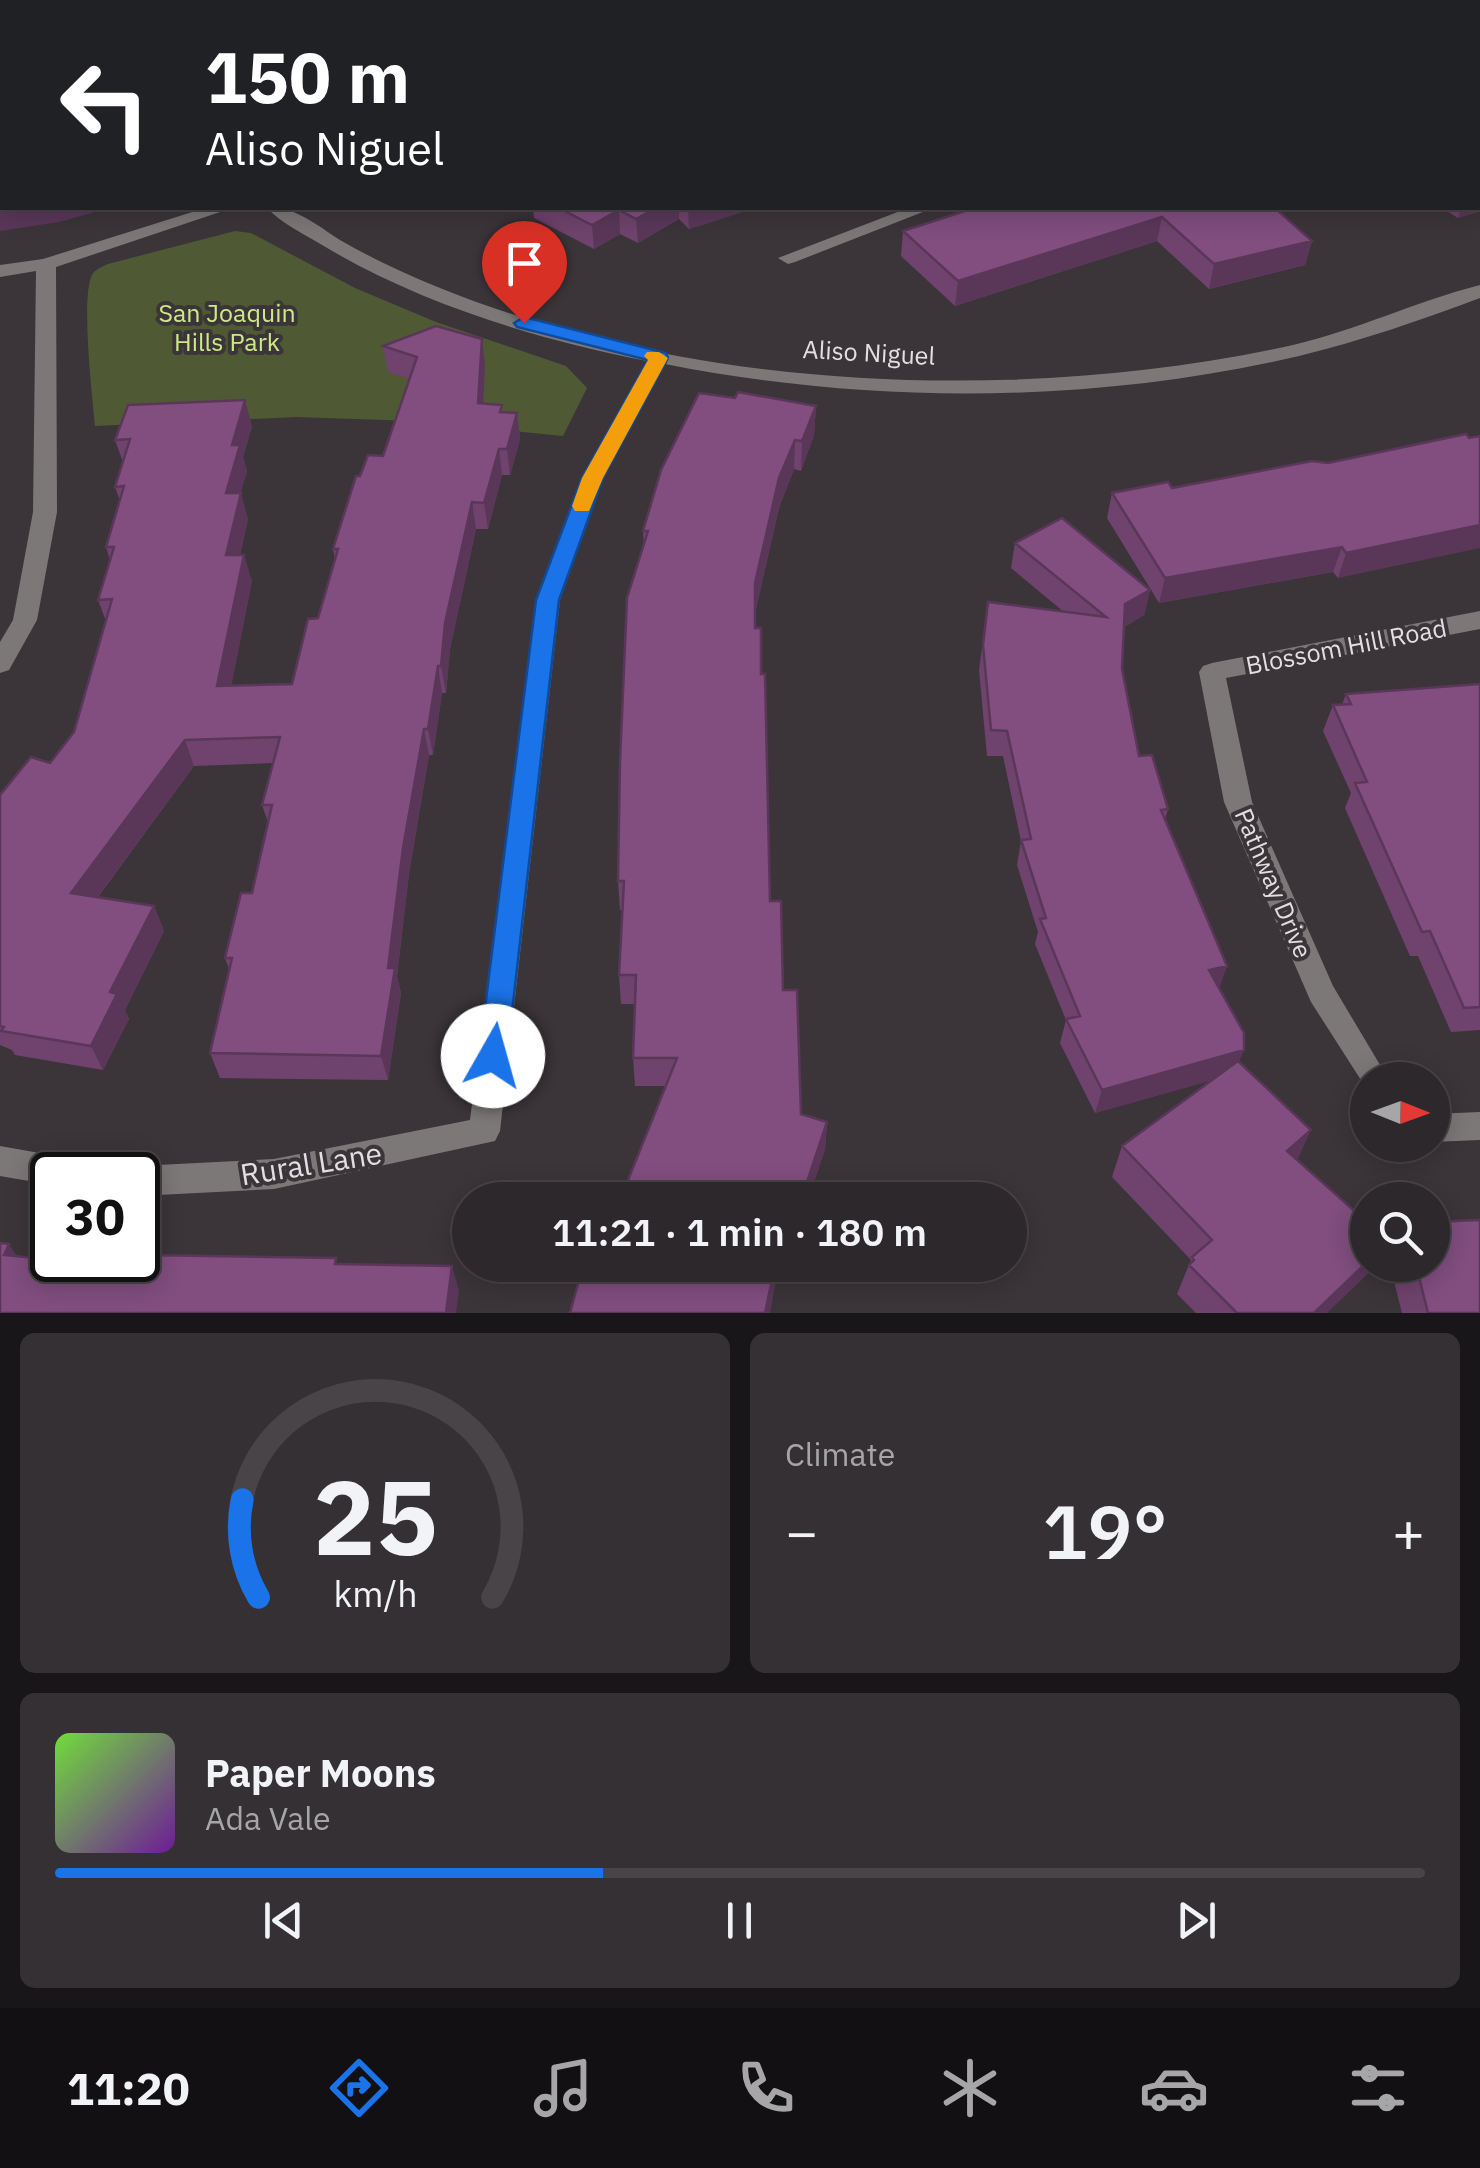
<!DOCTYPE html>
<meta charset="utf-8">
<style>
:root{--surface:#2c282c;--page:#343034;--text:#f1f3f6;--muted:#a6a6a9;--line:#484448;--accent:#1a73e8}
body{margin:0;font-family:"IBM Plex Sans",sans-serif;background:var(--page);color:var(--text);height:100vh;display:flex;flex-direction:column;font-size:38px;white-space:nowrap}
*{box-sizing:border-box;margin:0}
p{font-size:32px;color:var(--muted)}
.icon{flex:none;width:55px;height:55px;fill:none;stroke:currentColor;stroke-width:2;stroke-linecap:round;stroke-linejoin:round}
.map{position:relative;height:1313px;overflow:hidden}
.drawer{display:flex;flex-direction:column;gap:20px;padding:20px;background:#181618;flex:1}
.drawer>*{flex:none}
.guide{position:absolute;left:0px;top:0px;width:1480px;height:210px;box-shadow:0 5px 25px #0003,0 0 0 2px var(--line);background:#202124;color:#fff;overflow:hidden}
.needle{width:65px;rotate:91deg}
.buttons{position:absolute;left:1350px;top:1062px;display:grid;gap:20px}
.buttons a{display:grid;place-items:center;width:100px;height:100px;border-radius:50%;background:var(--surface);box-shadow:0 5px 25px #0003,0 0 0 2px var(--line);font-size:50px}
.speed{position:absolute;left:30px;top:1152px;display:flex;gap:20px;font-size:50px;font-weight:700;text-align:center}
.speed>*{display:grid;place-content:center;width:130px;height:130px;border-radius:50%;background:var(--surface);box-shadow:0 5px 25px #0003,0 0 0 2px var(--line);line-height:1}
.speed .limit{border:5px solid #111;border-radius:15px;background:#fff;color:#111}
.pin{position:absolute;display:grid;place-items:center;width:85px;height:85px;color:#fff;margin:-102px -42px;border-radius:50% 50% 50% 0;rotate:-45deg;box-shadow:0 0 10px #0007}
.pin .icon{rotate:45deg}
.me{position:absolute;width:110px;margin:-55px;rotate:7deg;stroke-linejoin:round;filter:drop-shadow(0 0 8px #0008)}
.turn{display:flex;align-items:center;gap:35px;height:210px;padding:0 40px;font-size:45px}
.turn .icon{width:130px;height:130px;stroke-width:2.5}
.turn b{display:block;font-size:70px;line-height:85px}
.big{font-size:75px;font-weight:600;line-height:1.1}
.drawer .widget{flex:1;display:flex;flex-direction:column;justify-content:center;gap:15px;min-width:0;padding:0 35px;border-radius:15px;background:var(--page)}
.drawer .dial{align-items:center;gap:0}
.dial svg{height:260px;overflow:visible;fill:none;stroke:var(--line);stroke-width:7;stroke-linecap:round;text-anchor:middle}
.dial text{fill:var(--text);stroke:none}
.song{display:flex;align-items:center;gap:30px}
.cover{width:120px;height:120px;border-radius:15px;background:linear-gradient(135deg,hsl(100 70% 55%),hsl(280 70% 35%))}
.played{height:10px;border-radius:5px;background:linear-gradient(90deg,var(--accent) 40%,var(--line) 40%)}
.keys{display:flex;justify-content:space-around;direction:ltr}
.heat{display:flex;justify-content:space-between;align-items:center;font-size:55px;direction:ltr}
.drawer .tiles{flex:1;display:grid;gap:20px;grid-template-columns:1fr 1fr}
.widget:last-child{grid-column:span 2}
.trip{position:absolute;left:452px;top:1182px;width:575px;height:100px;border-radius:50px;background:var(--surface);box-shadow:0 5px 25px #0003,0 0 0 2px var(--line);font-weight:600;line-height:100px;text-align:center}
.dock{display:flex;height:160px;justify-content:space-around;align-items:center;background:#121012;color:var(--muted)}
.dock .icon{width:70px;height:70px}
.dock .current{color:var(--accent)}
.dock b{font-size:45px;color:var(--text)}
.map>svg:first-child{display:block}
</style>
<div class="map">
<svg width="1480" height="1313" viewBox="0 0 1480 1313">
<rect width="100%" height="100%" fill="#3b353a"/>
<path fill="#4f5a35" d="M235,231l16,2 104,55 81,34 130,44 21,22 -24,48 -148,-15 -119,-4 -201,9c-2,-25 -16,-138 -1,-154 4,-4 10,-6 14,-8z"/>
<g fill="none" stroke-linecap="round" stroke-linejoin="round">
<path fill="#7c7878" fill-rule="evenodd" d="M147,0h16v2h-16z
M1355,0h22l1,2h-21z
M205,208h27l-176,59 1,245 -20,108 -28,50 -9,3v-31l13,-22 20,-108 3,-241 -36,6v-12l43,-6z
M267,208c28,-2 49,17 73,32 78,45 167,75 254,98 217,55 480,56 699,7 64,-15 124,-44 187,-60v13c-59,22 -119,43 -181,58 -203,48 -429,49 -634,8l-62,114 -43,122 -60,531 -5,10 -221,48 -136,7v-21h-13l13,-9 136,-7 196,-39 66,-520 45,-122 66,-117c-115,-23 -230,-58 -330,-119 -17,-10 -37,-20 -50,-34z
M908,208h25l-138,54 -7,2 -10,-6z
M1480,611v18l-254,49 26,124 81,184 56,94h-21v11l-57,-89 -87,-200 -25,-130 4,-6 9,-3z
M1480,1112v28l-48,2v-28z
M0,1146l79,14 11,4 5,11h-43v10l-52,-9z"/>
</g>
<path fill="#6f436d" d="M1480,0v211l-22,7 -16,-10h36z
M533,208h222l-66,21 -10,-10 -41,24 -18,-9 -26,15 -60,-31z
M1275,208l37,33 -7,24 -96,24 -52,-48 -202,65 -54,-50 2,-25z
M482,339l3,26 -2,39 20,8 14,1 3,26 -10,36h-8l-14,54h-12l-26,120 -4,44h-4l-9,62h-4l-20,119 -12,102 4,17 -13,87 -168,-2 -10,-25 19,-84 -4,-11 27,-65 16,-71 -6,-17 11,-42 -79,3 -96,131 56,9 10,25 -39,79 4,9 -26,51 -88,-15 -3,-5 -12,-5v-250l50,-32 24,-31 32,-111 -8,-21 12,-40 -4,-13 14,-46 -5,-14 8,-25 -8,-22 137,-14 -9,31 4,14 -7,22 8,26 -8,36 12,26 -21,105 61,-2 26,-66 17,-59 -2,-10 27,-73 23,-20 27,-77 -22,-7 -5,-26z
M735,398l81,8 -2,29 -13,36 -7,-2 -15,39 -24,105v15l6,46 9,227 31,213 26,8 -2,27 -17,51h-207l21,-5 43,-109h-30l-2,-28 2,-54h-14l-2,-29 3,-65h-2l-2,-29 26,-335 -1,-15z
M1466,434l-128,144 -5,-6 -174,31 -52,-85 5,-25 60,-5 156,-25z
M1015,543l135,47 -6,25 -20,12 -2,42 17,87 29,53 -3,10 62,147 -8,22 20,74 58,98 30,153h-131l-19,-19 14,-34 -79,-83 10,-31 90,-66 -117,33 -35,-70 6,-23 -31,-76 3,-12 -21,-67 4,-24 -18,-85h-16l-8,-86 9,-68 76,10 -53,-44z
M1480,684v346l-29,2 -33,-76h-8l-65,-148 6,-15 -28,-62 10,-26h9l4,-11z
M1390,1265h42l48,48h-78z"/>
<path fill="#5a3759" d="M60,0h16l-1,2h-14z
M862,0h50l-6,2h-49z
M1226,0h34l-4,2h-34z
M1480,190v21l-22,7 3,-10h17v-17z
M2,205v3h108l-51,14 -59,9v-25z
M656,208h23v11l-41,24 -2,-24z
M688,208h67l-66,21z
M619,210l1,24 -26,15 -2,-24z
M1162,217l-5,24 -202,65 3,-25z
M1312,241l-7,24 -96,24 5,-25z
M482,339l3,26 -3,64 -4,-26z
M245,400l7,26 -9,31 4,14 -14,49 -7,-27 6,-48z
M816,406l-2,29 -13,36 1,-30z
M517,413l3,26 -10,36 -3,-26z
M795,440l-1,29 -15,39 -24,105v-30l24,-105z
M499,449l3,26 -14,54 -4,-26z
M241,493l7,26 -14,63 -8,-27z
M472,502l4,27 -26,120 -4,44 -5,-27 4,-43z
M1480,525v23l-142,30 8,-25z
M1342,547l-9,25 -174,31 6,-25z
M244,555l8,26 -26,132 -9,-27z
M1150,590l-6,25 -24,15 5,-26z
M438,666l4,27 -9,62 -5,-26z
M424,729l5,26 -20,119 -12,102 4,17 -13,87 -7,-24 7,-88 15,-120z
M185,740l9,26 -112,152 -11,-25z
M154,906l10,25 -39,79 4,9 -26,51 -12,-24 19,-54z
M1227,966l-9,25 -9,-21z
M1244,1050l-10,24 -139,39 7,-23z
M827,1122l-2,27 -17,51h-7z
M1311,1130l-14,31 -10,-10z
M9,1244l17,26 -22,-15z
M1368,1261v4h9l-50,48h-13z
M775,1265h4l-9,48h-5z
M452,1266l7,25 -3,22h-10z"/>
<path fill="#814e7f" stroke="#5a3759" stroke-width="2.5" d="M0,0h61v2h-59v203l-2,1z
M255,0h607l-5,2h-603z
M1076,0h150l-4,2h-151z
M1376,0h104v190l-2,1v-189h-105z
M559,208h97l-20,11 -17,-9 -27,15z
M974,208h301l37,33 -98,23 -52,-47 -204,64 -55,-50z
M436,326l46,13 -4,64 24,2 -2,7 17,1 -10,36h-8l-15,54 -12,-1 -27,121 -4,43h-3l-10,63h-4l-21,119 -15,120h7l-14,88 -171,-3 22,-95h-7l16,-65h11l20,-88h-10l18,-68 -95,3 -114,153 83,13 -44,86 7,2 -26,52 -90,-15 3,-4 -4,-1v-231l31,-38 19,6 24,-31 38,-133 -14,1 16,-53h-8l18,-61 -9,1 15,-48 -15,1 13,-35 117,-5 -13,45h8l-14,48h15l-15,62h18l-27,131 75,-2 16,-65 10,-1 20,-69h-5l23,-73h4l8,-21 15,1 34,-99 -34,-11z
M738,392l78,14 -14,35 -7,-1 -16,38 -24,105v45h6v46h4l5,227h11l2,89h14l4,124 26,8 -26,78h-200l2,-9 19,4 55,-137h-44l3,-83h-17l5,-94h-6l2,-119 7,-164 21,-67h-5l18,-61 38,-77 36,5z
M1466,434l3,4 11,-2v89l-134,28 -4,-6 -177,31 -53,-85 56,-11 4,6 140,-27 16,2z
M1062,518l88,72 -25,14 -3,65 17,87 13,-1 16,54 -7,1 66,156 -18,4 35,63v17l-142,40 -36,-71 14,-3 -40,-97 6,-1 -25,-78 10,-1 -24,-108 -16,-1 -8,-85 5,-43 118,15 -91,-74z
M1480,684v323l-16,1 -34,-77 -8,1 -67,-149 12,-1 -34,-77 18,-1 -5,-10z
M1238,1061l73,69 -24,21 81,72v38l-54,52h-77l-48,-48 5,-5 -2,-3 20,-17 -90,-94z
M1480,1220v93h-52l-12,-48h16v-43z
M0,1243l9,1 -5,11 137,13 3,-13 192,3 -1,6 117,2 -6,47h-446z
M583,1265h192l-10,48h-195z"/>
<path fill="#1a73e8" stroke="#114b97" stroke-width="2.5" d="M524,317l142,36 2,5 -65,120 -44,122 -52,456 -4,8 -10,4 -10,-4 -4,-8 57,-456 46,-122 66,-118 -131,-33 -3,-4z"/>
<path fill="#f59e0b" d="M647,352h12l9,6 -65,120 -14,33h-14l-3,-5 10,-28 66,-118 -4,-4z"/>
<g text-anchor="middle" dominant-baseline="central" stroke-width="8" stroke-linejoin="round" paint-order="stroke">
<g font-size="25" fill="#cde987" stroke="#3b353a">
<text x="227" y="312">San Joaquin<tspan x="227" dy="29">Hills Park</tspan></text>
</g>
<g font-size="25" fill="#e2dee2" stroke="#3b353a">
<text transform="translate(869 352) rotate(3)">Aliso Niguel</text>
<text transform="translate(1346 646) rotate(-11)">Blossom Hill Road</text>
<text transform="translate(1274 883) rotate(67)">Pathway Drive</text>
</g>
<g font-size="30" fill="#e2dee2" stroke="#3b353a">
<text transform="translate(311 1163) rotate(-9)">Rural Lane</text>
</g>
</g>
</svg>
<div class="buttons">
<a><svg class="needle" viewBox="-14 -14 28 28"><path d="M0-13l5 13h-10z" fill="#e53935"/><path d="M0 13l5-13h-10z" fill="#a6a6a9"/></svg></a>
<a><svg class="icon" aria-label="search" viewBox="0 0 24 24"><circle cx="10" cy="10" r="6"/><path d="M15 15l6 6"/></svg></a>
</div>
<div class="speed"><div class="limit">30</div></div>
<div class="pin" style="left:524px;top:323px;background:#d93025"><svg class="icon" aria-label="arrive" viewBox="0 0 24 24"><path d="M6 21V4h12l-3 4 3 4H6"/></svg></div>
<svg class="me" style="left:493px;top:1056px" viewBox="-20 -20 40 40"><circle r="19" fill="#fff"/><path d="M0-13L10 11 0 6-10 11z" fill="#1a73e8"/></svg>
<div class="trip">11:21 · 1 min · 180 m</div>
<div class="guide">
<div class="turn"><svg class="icon" aria-label="left" viewBox="0 0 24 24"><path d="M17 20v-9H6M10 6l-5 5 5 5"/></svg><div><b>150 m</b>Aliso Niguel</div></div>
</div>
</div>
<section class="drawer">
<div class="tiles">
<div class="widget dial"><svg viewBox="0 0 100 80">
<path d="M14 69A42 42 0 1 1 86 69"/>
<path d="M14 69A42 42 0 0 1 9 39" stroke="#1a73e8"/>
<text x="50" y="56" font-size="32" font-weight="700">25</text>
<text x="50" y="72" font-size="11">km/h</text>
</svg></div>
<div class="widget"><p>Climate</p>
<div class="heat"><a>−</a><b class="big">19°</b><a>+</a></div>
</div>
<div class="widget">
<div class="song"><i class="cover"></i><div><b>Paper Moons</b><p>Ada Vale</p></div></div>
<div class="played"></div>
<div class="keys"><svg class="icon" aria-label="previous" viewBox="0 0 24 24"><path d="M18 5L8 12l10 7zM5 5v14"/></svg><svg class="icon" aria-label="pause" viewBox="0 0 24 24"><path d="M8 5v14M16 5v14"/></svg><svg class="icon" aria-label="next" viewBox="0 0 24 24"><path d="M6 5l10 7-10 7zM19 5v14"/></svg></div>
</div>
</div>
</section>
<nav class="dock">
<b>11:20</b>
<svg class="icon current" aria-label="directions" viewBox="0 0 24 24"><path d="M12 3l9 9-9 9-9-9zM9 14v-3h6M13 9l2 2-2 2"/></svg>
<svg class="icon" aria-label="music" viewBox="0 0 24 24"><path d="M9 18V5l10-2v13"/><circle cx="6" cy="18" r="3"/><circle cx="16" cy="16" r="3"/></svg>
<svg class="icon" aria-label="phone" viewBox="0 0 24 24"><path d="M5 4h4l2 5-3 2q2 4 5 5l2-3 5 2v4C11 20 4 13 5 4z"/></svg>
<svg class="icon" aria-label="climate" viewBox="0 0 24 24"><path d="M12 3v18M4 7l16 10M4 17L20 7"/></svg>
<svg class="icon" aria-label="car" viewBox="0 0 24 24"><path d="M5 17H2v-5l4-1 3-4h7l3 4 3 1v5h-3M9 17h6M6 11h13"/><circle cx="7" cy="17" r="2"/><circle cx="17" cy="17" r="2"/></svg>
<svg class="icon" aria-label="filters" viewBox="0 0 24 24"><path d="M4 7h16M4 17h16"/><circle cx="9" cy="7" r="2"/><circle cx="15" cy="17" r="2"/></svg>
</nav>
